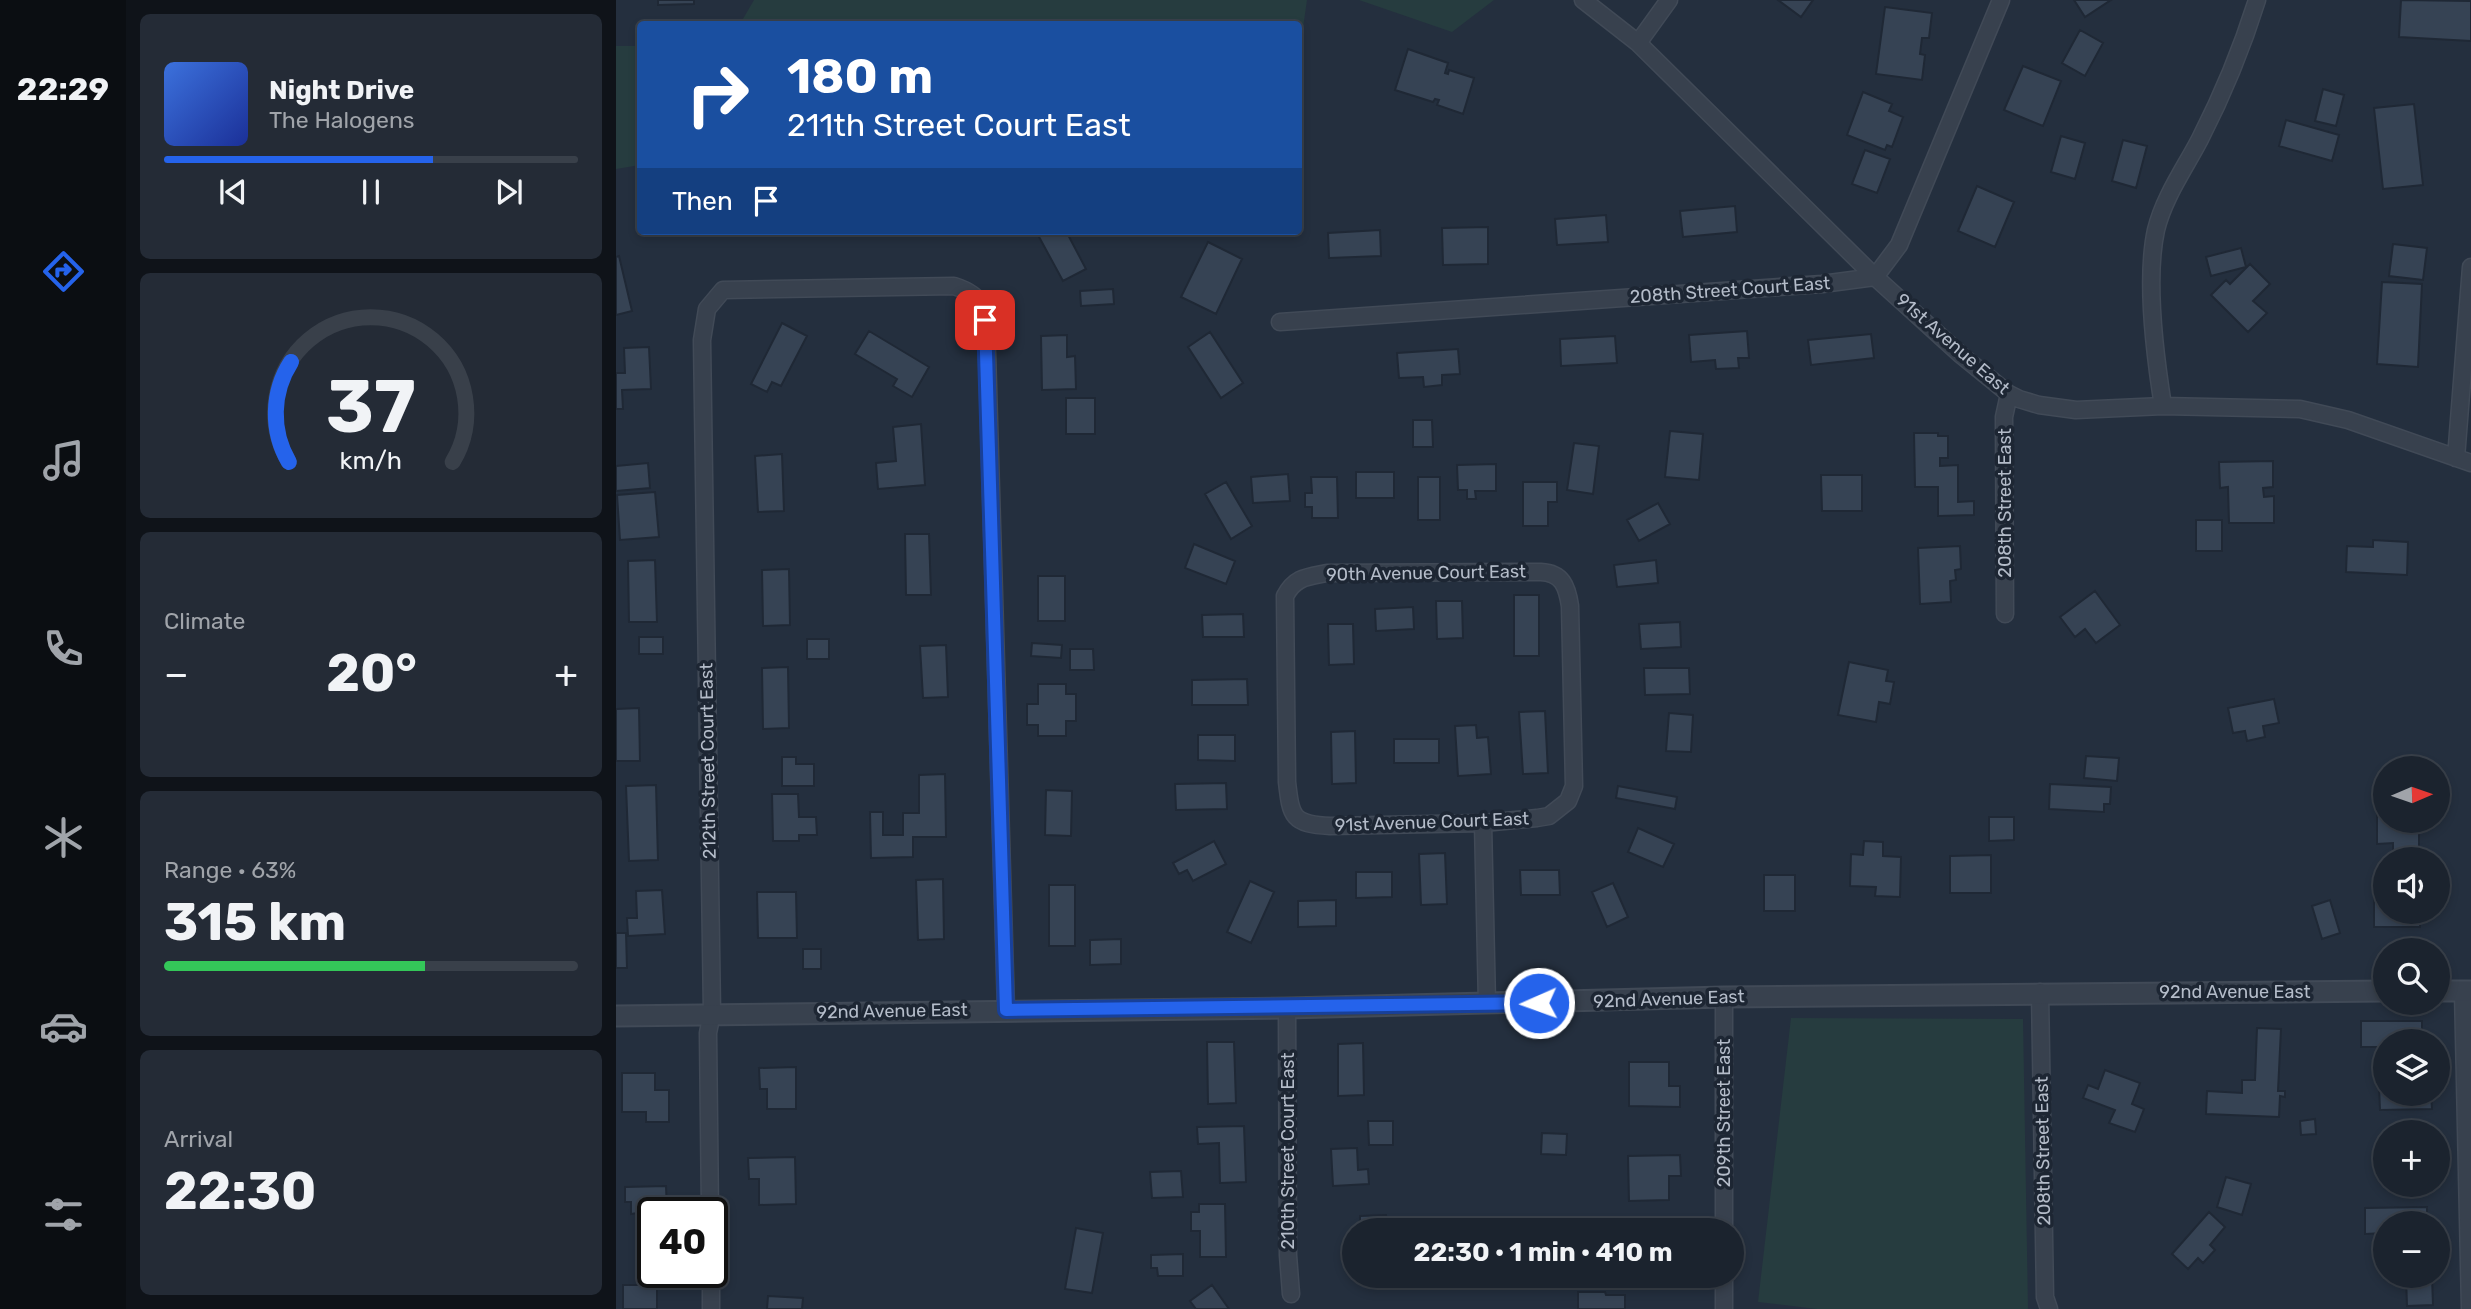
<!DOCTYPE html>
<meta charset="utf-8">
<style>
:root{--surface:#1b232e;--page:#242b36;--text:#f1f3f6;--muted:#a0a4aa;--line:#39404a;--accent:#2563eb}
body{margin:0;font-family:Rubik,sans-serif;background:var(--page);color:var(--text);height:100vh;display:flex;flex-direction:column;font-size:26px;white-space:nowrap}
*{box-sizing:border-box;margin:0}
p{font-size:23px;color:var(--muted)}
.icon{flex:none;width:38px;height:38px;fill:none;stroke:currentColor;stroke-width:2;stroke-linecap:round;stroke-linejoin:round}
.map{position:relative;flex:1;overflow:hidden}
.side{display:flex;flex-direction:column;gap:14px;padding:14px;background:#0f1319;width:490px}
.side>*{flex:none}
.top-card{position:absolute;left:21px;top:21px;width:665px;height:214px;border-radius:7px;box-shadow:0 4px 10px #0003,0 0 0 2px var(--line);background:#1a4fa0;color:#fff;overflow:hidden}
.needle{width:46px;rotate:88deg}
.fabs{position:absolute;left:1757px;top:756px;display:grid;gap:14px}
.fabs a{display:grid;place-items:center;width:77px;height:77px;border-radius:50%;background:var(--surface);box-shadow:0 4px 10px #0003,0 0 0 2px var(--line);font-size:35px}
.speed{position:absolute;left:21px;top:1197px;display:flex;gap:14px;font-size:35px;font-weight:700;text-align:center}
.speed>*{display:grid;place-content:center;width:91px;height:91px;border-radius:50%;background:var(--surface);box-shadow:0 4px 10px #0003,0 0 0 2px var(--line);line-height:1}
.speed .limit{border:4px solid #111;border-radius:10px;background:#fff;color:#111}
.pin{position:absolute;display:grid;place-items:center;width:60px;height:60px;color:#fff;margin:-30px;border-radius:14px;box-shadow:0 4px 10px #0006}
.me{position:absolute;width:77px;margin:-38px;rotate:268deg;stroke-linejoin:round;filter:drop-shadow(0 0 5px #0008)}
.turn{display:flex;align-items:center;gap:24px;height:147px;padding:0 35px;font-size:32px}
.turn .icon{width:91px;height:91px;stroke-width:2.5}
.turn b{display:block;font-size:49px;line-height:60px}
.then{display:flex;align-items:center;height:66px;padding:0 35px;background:#0003;gap:14px;font-size:26px}
.big{font-size:52px;font-weight:700;line-height:1.1}
.side .tile{flex:1;display:flex;flex-direction:column;justify-content:center;gap:10px;min-width:0;padding:0 24px;border-radius:10px;background:var(--page)}
.side .dial{align-items:center;gap:0}
.dial svg{height:182px;overflow:visible;fill:none;stroke:var(--line);stroke-width:7;stroke-linecap:round;text-anchor:middle}
.dial text{fill:var(--text);stroke:none}
.song{display:flex;align-items:center;gap:21px}
.cover{width:84px;height:84px;border-radius:10px;background:linear-gradient(135deg,hsl(220 70% 55%),hsl(230 70% 35%))}
.played{height:7px;border-radius:4px;background:linear-gradient(90deg,var(--accent) 65%,var(--line) 65%)}
.keys{display:flex;justify-content:space-around;direction:ltr}
.heat{display:flex;justify-content:space-between;align-items:center;font-size:38px;direction:ltr}
.charge{height:10px;border-radius:5px;background:linear-gradient(90deg,#34c759 63%,var(--line) 0)}
.trip{position:absolute;left:726px;top:1218px;width:402px;height:70px;border-radius:35px;background:var(--surface);box-shadow:0 4px 10px #0003,0 0 0 2px var(--line);font-weight:700;line-height:70px;text-align:center}
main{display:flex;flex:1;min-height:0}
.tab-bar{display:flex;flex-direction:column;width:126px;justify-content:space-around;align-items:center;background:#0b0e12;color:var(--muted)}
.tab-bar .icon{width:49px;height:49px}
.tab-bar .on{color:var(--accent)}
.tab-bar b{font-size:32px;color:var(--text)}
.map>svg:first-child{display:block}
</style>
<main>
<nav class="tab-bar">
<b>22:29</b>
<svg class="icon on" aria-label="directions" viewBox="0 0 24 24"><path d="M12 3l9 9-9 9-9-9zM9 14v-3h6M13 9l2 2-2 2"/></svg>
<svg class="icon" aria-label="music" viewBox="0 0 24 24"><path d="M9 18V5l10-2v13"/><circle cx="6" cy="18" r="3"/><circle cx="16" cy="16" r="3"/></svg>
<svg class="icon" aria-label="phone" viewBox="0 0 24 24"><path d="M5 4h4l2 5-3 2q2 4 5 5l2-3 5 2v4C11 20 4 13 5 4z"/></svg>
<svg class="icon" aria-label="climate" viewBox="0 0 24 24"><path d="M12 3v18M4 7l16 10M4 17L20 7"/></svg>
<svg class="icon" aria-label="car" viewBox="0 0 24 24"><path d="M5 17H2v-5l4-1 3-4h7l3 4 3 1v5h-3M9 17h6M6 11h13"/><circle cx="7" cy="17" r="2"/><circle cx="17" cy="17" r="2"/></svg>
<svg class="icon" aria-label="filters" viewBox="0 0 24 24"><path d="M4 7h16M4 17h16"/><circle cx="9" cy="7" r="2"/><circle cx="15" cy="17" r="2"/></svg>
</nav>
<section class="side">
<div class="tile">
<div class="song"><i class="cover"></i><div><b>Night Drive</b><p>The Halogens</p></div></div>
<div class="played"></div>
<div class="keys"><svg class="icon" aria-label="previous" viewBox="0 0 24 24"><path d="M18 5L8 12l10 7zM5 5v14"/></svg><svg class="icon" aria-label="pause" viewBox="0 0 24 24"><path d="M8 5v14M16 5v14"/></svg><svg class="icon" aria-label="next" viewBox="0 0 24 24"><path d="M6 5l10 7-10 7zM19 5v14"/></svg></div>
</div>
<div class="tile dial"><svg viewBox="0 0 100 80">
<path d="M14 69A42 42 0 1 1 86 69"/>
<path d="M14 69A42 42 0 0 1 15 25" stroke="#2563eb"/>
<text x="50" y="56" font-size="32" font-weight="700">37</text>
<text x="50" y="72" font-size="11">km/h</text>
</svg></div>
<div class="tile"><p>Climate</p>
<div class="heat"><a>−</a><b class="big">20°</b><a>+</a></div>
</div>
<div class="tile"><p>Range · 63%</p><b class="big">315 km</b><div class="charge"></div></div>
<div class="tile"><p>Arrival</p><b class="big">22:30</b></div>
</section>
<div class="map">
<svg width="1855" height="1309" viewBox="0 0 1855 1309">
<rect width="100%" height="100%" fill="#242f3e"/>
<path fill="#263c3f" d="M138,0h553l-8,56 -1,-32h-558z
M743,0h135l-42,32z
M0,46h24v119l-24,4z
M1175,1018l232,1 5,290h-211l-59,-7z"/>
<path fill="#364354" stroke="#1f2835" stroke-width="2" d="M42,0h36v4l-36,1z
M1162,0h35l-12,17z
M1458,0h37l-26,17z
M1785,0l70,1v40l-72,-4z
M1269,7l47,6 -3,25h-7l-2,16 5,1 -3,25 -46,-6z
M1464,30l23,13 -18,33 -23,-13z
M792,49l40,14 -3,10 3,1 1,-4 25,8 -11,36 -26,-9 2,-5 -4,-1 -2,3 -38,-12z
M1407,66l38,15 -18,45 -39,-16z
M1707,89l21,6 -8,31 -21,-5z
M1247,92l29,12 -3,7 14,6 -11,30 -5,-2 -2,5 -38,-15z
M1798,104l9,81 -40,4 -9,-81z
M1670,120l53,15 -7,26 -53,-15z
M1445,136l24,7 -10,36 -24,-7z
M1507,140l24,6 -11,42 -24,-7z
M1249,150l25,9 -13,34 -25,-9z
M1361,186l37,16 -19,45 -37,-16z
M1119,206l2,26 -54,5 -3,-26z
M990,215l2,27 -51,3 -2,-26z
M872,227v37l-45,1 -1,-37z
M764,230l1,26 -52,2 -1,-25z
M430,231h20l20,38 -23,12 -25,-46z
M592,242l34,17 -26,55 -35,-17z
M1777,244l34,4 -4,32 -34,-4z
M1625,248l5,19 -35,9 -5,-19z
M3,256l13,55 -16,4v-58z
M1634,264l20,20 -17,17 14,12 -19,19 -37,-37 15,-15 4,4z
M1766,282l40,2 -4,83 -41,-3z
M497,289l1,15 -33,2 -1,-15z
M166,323l25,13 -26,50 -9,-4 -5,10 -16,-8z
M253,331l60,36 -17,30 -19,-11 4,-7 -42,-25z
M1131,331l2,27h-11l1,10 -23,1 -1,-9 -24,2 -2,-27z
M594,332l33,51 -22,15 -33,-51z
M1255,334l3,24 -63,7 -3,-25z
M451,335v22l8,-1 1,33 -34,1 -1,-54z
M999,336l2,27 -56,3 -1,-27z
M33,347l2,42 -29,1 1,19h-7v-36h9l-1,-25z
M842,349l2,25 -18,1v10l-18,2 -1,-10 -24,1 -2,-25z
M450,398h29v36h-29z
M797,420h19l1,27h-20z
M305,424l4,61 -47,4 -2,-26 20,-2 -3,-34z
M1054,431l33,3 -4,46 -34,-3z
M1298,433h24v3h10v22h-8v8l18,-1v37l16,-1v14l-36,1v-29h-23z
M958,443l25,3 -6,48 -26,-4z
M166,454l2,57 -26,1 -3,-56z
M1657,461v26l-10,1 1,9 10,-1v27h-45l-1,-36 -8,1 -1,-26z
M32,463l2,25 -34,3v-25z
M880,464v27h-21l1,8h-9v-9h-9l-1,-25z
M740,472h38v26h-38z
M672,474l2,27 -37,2 -2,-26z
M1205,475h41v36h-40z
M695,477h26l1,41h-26v-11h-7v-14h7z
M802,477h22v43h-22z
M610,482l26,44 -21,13 -26,-45z
M907,482h34v20h-9v24h-25z
M39,492l4,45 -39,3 -3,-45z
M1042,503l12,21 -31,17 -12,-21z
M1580,520h26v31h-26z
M289,534h24l2,61h-25z
M1757,540l35,2 -1,33 -61,-3 1,-26 26,1z
M578,544l41,17 -9,23 -41,-16z
M1344,546l1,23 -6,1 1,10 -6,1 1,21 -31,2 -2,-56z
M39,560l2,62h-28l-1,-61z
M1040,560l2,23 -41,4 -3,-22z
M173,569l1,56 -27,1 -1,-56z
M422,576h27v45h-27z
M1479,591l25,34 -24,18 -11,-14 -10,8 -15,-20z
M898,595h25v61h-25z
M820,601h26l1,37 -26,1z
M797,607l1,22 -38,2 -1,-22z
M627,614l1,23h-41l-1,-22z
M1064,622l1,25 -40,2 -2,-25z
M712,624h25l1,40 -25,1z
M23,637h24v17h-24z
M191,639h22v20h-22z
M416,643l30,2 -1,13 -30,-2z
M330,645l2,52 -25,1 -3,-52z
M454,649h23l1,21h-24z
M1233,662l39,8 -2,11 8,1 -4,22 -11,-2 -3,20 -38,-7z
M172,667l1,61 -26,1 -1,-61z
M1028,668h45l1,26 -45,1z
M631,679l1,26h-56v-25z
M422,684h28v10h10v27h-10v15h-28v-11h-11v-21h11z
M1658,699l5,24 -16,3 2,11 -18,4 -2,-10 -12,2 -5,-25z
M23,708l1,53h-24v-52z
M929,711l3,62 -25,1 -4,-62z
M1053,713l24,2 -2,37 -25,-1z
M860,725l1,13 11,-1 3,37 -33,2 -3,-50z
M739,731l1,52 -24,1 -1,-52z
M582,735h37v26l-37,-1z
M778,739h45v24h-45z
M1470,756l33,2 -2,23 -33,-3z
M166,757h14v7h18v22h-32z
M329,774l1,63h-33v20l-42,1 -1,-46h13v23h20v-22h16v-38z
M610,783l1,26 -51,1 -1,-26z
M1434,784l61,3 -1,17h-6v8l-55,-3z
M40,785l2,75 -29,1 -3,-75z
M1002,786l59,11 -2,12 -59,-11z
M430,790l26,1 -1,45 -26,-1z
M156,794h26l1,23h17l1,18h-18v6h-26z
M1761,806h8v15h34v31l-26,1v-10l-16,1z
M1373,817h25v23l-25,1z
M1022,828l36,16 -11,23 -35,-15z
M598,841l12,23 -33,17 -6,-11 -8,4 -6,-11z
M1248,841l19,1v14l18,1 -1,40 -25,-1 1,-9 -26,-1 1,-32 12,1z
M829,853l2,51 -26,1 -2,-51z
M1375,855v38h-41v-37z
M904,870h39l1,25h-39z
M740,872h36v25l-36,1z
M1148,875h31v36h-31z
M327,879l1,60 -26,1 -2,-60z
M634,881l24,11 -23,51 -24,-11z
M997,883l15,34 -21,10 -15,-35z
M433,885h26v61h-26z
M1769,887v25h35v15h-46v-39z
M46,890l3,44 -37,2 -1,-18h10l-1,-27z
M141,892h39l1,46h-39z
M720,900v26l-38,1v-26z
M1714,900l10,33 -18,6 -10,-33z
M0,933h10l1,35h-11z
M505,939v25l-31,1v-25z
M187,949h18v20h-18z
M1745,1021h61v20h-37v6h-24z
M1641,1028l24,1 -3,62h7v6l-5,-1 -1,21 -73,-3 1,-23 35,2v-13h13z
M591,1042h27l2,61 -28,1z
M747,1043l1,52 -26,1v-52z
M1013,1062h40v24h11v21l-51,-1z
M180,1067v42h-29v-20h-7l-1,-21z
M1489,1070l35,13 -8,21 12,5 -9,23 -26,-9 6,-13 -32,-12 5,-13 10,4z
M6,1073h33v17h14v32h-23v-10h-24z
M1763,1086h6v8h46l1,15 -52,1z
M1699,1119l1,15 -15,1 -1,-14z
M752,1121h25v24h-24z
M628,1126l2,56 -26,1 -1,-40 -21,1 -1,-17z
M926,1133l25,1 -1,21 -25,-1z
M741,1148l1,22 10,-1 1,15 -36,2 -2,-37z
M1064,1155l1,21h-12v24l-40,1 -1,-45z
M179,1157l1,47 -37,1v-26h-10l-1,-21z
M565,1171l2,26 -31,1 -2,-26z
M1610,1177l25,7 -9,31 -25,-8z
M50,1186l1,25 -1,2h-13v19l-15,1v-20l-7,1v-12h-6v-15z
M583,1204h26l1,53h-26v-26h-9v-19h8z
M1811,1207v16h-42v10l-20,1v-26z
M1593,1212l16,15 -15,18 5,5 -12,13 -5,-5 -10,11 -16,-15z
M770,1215l1,15h-27v-14z
M460,1228l27,5 -11,60 -27,-4z
M567,1254v22h-25l-1,-8h-6v-13z
M1790,1276h26l1,29 -26,1z
M7,1285h34v24h-34z
M596,1285l17,24h-33l-6,-8z
M962,1292h27l1,3h19v14h-47z
M152,1296l35,2 -1,11h-35z"/>
<g fill="none" stroke-linecap="round" stroke-linejoin="round">
<g stroke="#414a57" stroke-width="19">
<path id="minor" d="M967,0l55,43 237,234 86,78 48,39 10,5 20,6 37,5 87,-4 137,3 48,11 123,43
M1022,43l31,-43
M664,322l542,-38 53,-7 24,-32 102,-245
M1547,406c-8,-50 -18,-126 -7,-176 8,-33 29,-62 44,-91 23,-45 42,-91 57,-139
M1840,458l15,-191
M925,572c21,1 26,14 29,34l4,180 -6,15 -19,15 -12,2 -54,5 -153,3c-38,-2 -39,-9 -43,-44l-2,-186c10,-19 22,-19 42,-23z
M1389,614l-1,-197 5,-23
M867,823l4,181
M1847,991l7,318
M1424,992l5,305 4,12
M671,1008l1,247 3,39
M94,1213l-2,-180 4,-20 -10,-673 5,-31 16,-19 231,-4c38,12 31,32 33,66l19,658
M1108,1230v-233
M95,1272v37
M1108,1309v-33"/>
</g>
<g stroke="#414a57" stroke-width="23">
<path id="tertiary" d="M1822,991h33
M0,1016l671,-8 437,-11 661,-6"/>
</g>
<use href="#minor" stroke="#38414e" stroke-width="16"/>
<use href="#tertiary" stroke="#38414e" stroke-width="19"/>
</g>
<g fill="none" stroke-linecap="round" stroke-linejoin="round">
<g stroke="#184099" stroke-width="18">
<path id="route" d="M369,320l21,690 533,-7"/>
</g>
<use href="#route" stroke="#2563eb" stroke-width="12"/>
</g>
<g text-anchor="middle" dominant-baseline="central" stroke-width="7" stroke-linejoin="round" paint-order="stroke">
<g font-size="18" fill="#b4bcc9" stroke="#1d2633">
<text transform="translate(1114 290) rotate(-4)">208th Street Court East</text>
<text transform="translate(1337 344) rotate(41)">91st Avenue East</text>
<text transform="translate(1389 503) rotate(-90)">208th Street East</text>
<text transform="translate(810 573) rotate(-1)">90th Avenue Court East</text>
<text transform="translate(92 761) rotate(-91)">212th Street Court East</text>
<text transform="translate(816 822) rotate(-2)">91st Avenue Court East</text>
<text x="1619" y="992">92nd Avenue East</text>
<text transform="translate(1053 999) rotate(-2)">92nd Avenue East</text>
<text transform="translate(276 1011) rotate(-1)">92nd Avenue East</text>
<text transform="translate(1108 1113) rotate(-90)">209th Street East</text>
<text transform="translate(672 1151) rotate(-90)">210th Street Court East</text>
<text transform="translate(1427 1151) rotate(-91)">208th Street East</text>
</g>
</g>
</svg>
<div class="fabs">
<a><svg class="needle" viewBox="-14 -14 28 28"><path d="M0-13l5 13h-10z" fill="#e53935"/><path d="M0 13l5-13h-10z" fill="#a0a4aa"/></svg></a>
<a><svg class="icon" aria-label="sound" viewBox="0 0 24 24"><path d="M4 9h4l5-4v14l-5-4H4zM17 9q2 3 0 6"/></svg></a>
<a><svg class="icon" aria-label="search" viewBox="0 0 24 24"><circle cx="10" cy="10" r="6"/><path d="M15 15l6 6"/></svg></a>
<a><svg class="icon" aria-label="layers" viewBox="0 0 24 24"><path d="M12 4l9 5-9 5-9-5zM3 14l9 5 9-5"/></svg></a>
<a>+</a>
<a>−</a>
</div>
<div class="speed"><div class="limit">40</div></div>
<div class="pin" style="left:369px;top:320px;background:#d93025"><svg class="icon" aria-label="arrive" viewBox="0 0 24 24"><path d="M6 21V4h12l-3 4 3 4H6"/></svg></div>
<svg class="me" style="left:923px;top:1003px" viewBox="-20 -20 40 40"><circle r="17" fill="#2563eb" stroke="#fff" stroke-width="3"/><path d="M0-11L8 9 0 5-8 9z" fill="#fff"/></svg>
<div class="trip">22:30 · 1 min · 410 m</div>
<div class="top-card">
<div class="turn"><svg class="icon" aria-label="right" viewBox="0 0 24 24"><path d="M7 20v-9h11M14 6l5 5-5 5"/></svg><div><b>180 m</b>211th Street Court East</div></div>
<div class="then">Then<svg class="icon" aria-label="arrive" viewBox="0 0 24 24"><path d="M6 21V4h12l-3 4 3 4H6"/></svg></div>
</div>
</div>
</main>
